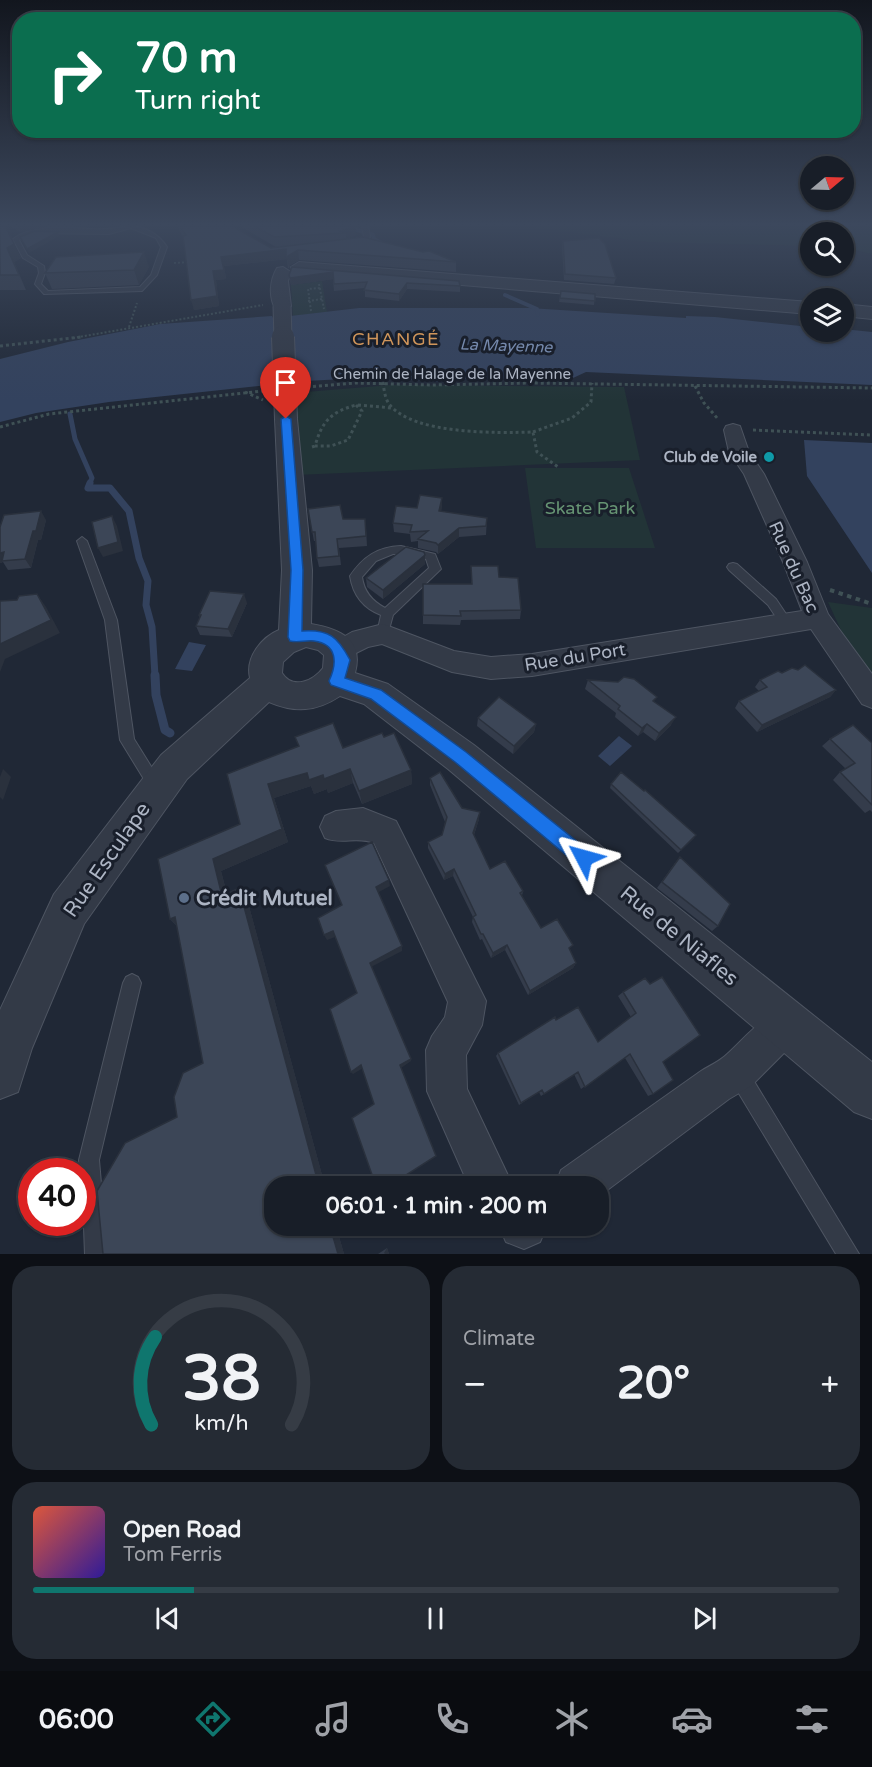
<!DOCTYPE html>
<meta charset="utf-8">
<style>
:root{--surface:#181e28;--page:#252b34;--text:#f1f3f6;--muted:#9fa2a8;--line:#363c45;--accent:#0f766e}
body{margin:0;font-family:"Varela Round",sans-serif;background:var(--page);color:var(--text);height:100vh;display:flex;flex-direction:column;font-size:22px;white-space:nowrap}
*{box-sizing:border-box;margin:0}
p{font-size:20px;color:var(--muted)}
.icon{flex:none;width:33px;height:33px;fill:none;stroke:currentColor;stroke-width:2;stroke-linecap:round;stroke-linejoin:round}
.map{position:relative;height:1254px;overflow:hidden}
.drawer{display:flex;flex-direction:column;gap:12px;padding:12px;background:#0d1016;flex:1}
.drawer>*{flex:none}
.hud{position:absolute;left:12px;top:12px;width:849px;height:126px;border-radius:24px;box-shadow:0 2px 4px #0004,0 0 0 2px var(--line);background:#0b6e4f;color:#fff;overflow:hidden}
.needle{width:39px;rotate:71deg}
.tools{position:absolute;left:800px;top:156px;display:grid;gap:12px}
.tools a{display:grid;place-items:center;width:54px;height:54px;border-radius:50%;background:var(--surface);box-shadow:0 2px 4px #0004,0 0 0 2px var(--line);font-size:30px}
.speed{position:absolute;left:18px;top:1158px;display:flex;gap:12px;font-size:30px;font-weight:700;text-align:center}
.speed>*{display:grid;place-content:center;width:78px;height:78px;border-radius:50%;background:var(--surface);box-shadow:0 2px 4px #0004,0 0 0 2px var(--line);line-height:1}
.speed .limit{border:9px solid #d22;background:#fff;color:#111}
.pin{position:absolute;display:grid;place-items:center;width:51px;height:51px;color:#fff;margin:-62px -26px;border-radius:50% 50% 50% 0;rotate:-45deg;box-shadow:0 0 6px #0007}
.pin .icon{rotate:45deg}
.me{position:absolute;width:66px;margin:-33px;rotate:309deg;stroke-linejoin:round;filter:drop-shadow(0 0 4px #0008)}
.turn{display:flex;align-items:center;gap:21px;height:126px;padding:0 24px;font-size:27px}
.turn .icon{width:78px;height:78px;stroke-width:2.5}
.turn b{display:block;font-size:42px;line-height:51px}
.big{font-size:45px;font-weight:700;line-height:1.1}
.drawer .tile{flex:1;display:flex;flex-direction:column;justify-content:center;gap:9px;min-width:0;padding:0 21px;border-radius:24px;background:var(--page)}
.drawer .dial{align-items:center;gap:0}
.dial svg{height:156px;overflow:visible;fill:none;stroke:var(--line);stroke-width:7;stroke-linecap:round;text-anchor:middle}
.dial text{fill:var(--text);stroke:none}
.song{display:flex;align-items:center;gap:18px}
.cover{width:72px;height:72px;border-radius:9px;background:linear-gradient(135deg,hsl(10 70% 55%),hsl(250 70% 35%))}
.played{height:6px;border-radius:3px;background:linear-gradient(90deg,var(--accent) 20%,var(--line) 20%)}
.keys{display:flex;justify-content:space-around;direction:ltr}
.heat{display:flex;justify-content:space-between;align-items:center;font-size:33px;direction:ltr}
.drawer .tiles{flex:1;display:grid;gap:12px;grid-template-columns:1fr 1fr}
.tile:last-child{grid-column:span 2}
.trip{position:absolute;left:264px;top:1176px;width:345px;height:60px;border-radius:24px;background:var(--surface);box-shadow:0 2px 4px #0004,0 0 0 2px var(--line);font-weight:700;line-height:60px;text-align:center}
.menu{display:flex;height:96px;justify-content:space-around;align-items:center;background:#0a0c10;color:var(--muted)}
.menu .icon{width:42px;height:42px}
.menu .active{color:var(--accent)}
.menu b{font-size:27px;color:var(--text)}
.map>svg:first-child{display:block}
</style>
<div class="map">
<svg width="872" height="1254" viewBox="0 0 872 1254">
<rect width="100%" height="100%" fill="#202836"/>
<path fill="#223437" d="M523,226h349v28l-29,-7v-15h-33v14l-162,-4z
M322,281l5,31 -34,4 -2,-31z
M391,385l233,2 16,73 -344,15 -3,-82z
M525,468h104l26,80h-119z
M828,602l44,6v68l-26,-35z"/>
<path fill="#33425e" d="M359,308h170l157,10v-2l29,1 95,10v5h33v-3l29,3v53l-286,-13 -13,6 -111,1 -26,3 -54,-5 -76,4 -197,21 -73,11 -36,9v-63l68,-17 92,-18 112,-8 1,2z
M804,440l68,3v130l-65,-97z
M189,642l17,3 -14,26 -17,-2z
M619,736l13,10 -22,20 -12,-10z"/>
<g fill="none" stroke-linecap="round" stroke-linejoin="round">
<path stroke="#33425e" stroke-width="4" d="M346,226l27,9 1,4 12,7
M505,295l32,14 1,6"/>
<path stroke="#33425e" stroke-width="5" d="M70,414l5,25 17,39 -3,7"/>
<path stroke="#33425e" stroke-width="7" d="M90,483l-2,5h22l19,23 10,47 9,23 -2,24 6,22 3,49"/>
<path stroke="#33425e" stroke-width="9" d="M155,675l1,20 9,35 5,3"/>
<g stroke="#4e5562" stroke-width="2">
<path id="service" d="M127,226c16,-1 32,8 40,21l-10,28 -15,16 -98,3 -9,-10 4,-11 -1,-6 -15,-9 -10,-19c29,-22 79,-3 114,-13zM131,228l25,10 5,9 -10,28 -11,12 -92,4 -7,-7 4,-11 -1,-7 -17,-11 -8,-15 17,-7 73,1z
M362,226h6l2,11 -8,8 -9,1v-2l5,-1 6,-6z
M82,537l5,4 30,79 17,119 28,45 -2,5 -5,2 -5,-2 -30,-49 -15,-120 -28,-79z
M401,546l34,8 6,15 -48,46 -6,22h-8l-2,-3 4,-19c-18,-7 -28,-20 -31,-39 13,-19 27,-29 51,-30zM393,554h15l18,5 3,9 -44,40c-13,-7 -21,-16 -23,-31l14,-16z
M733,563l4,1 39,35 16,24 -2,3h-8l-14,-21 -39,-35 -2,-3 2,-3z
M132,974l6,3 3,6 -42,177 8,94h-22l-3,-82h-2l-1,-12 44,-177 3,-6z
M739,1065l7,3 113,186h-23l-104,-172 -3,-7 3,-7z"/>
</g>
<g stroke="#4e5562" stroke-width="2">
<path id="minor" d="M733,424l7,2 9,26 15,22 43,88 21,52 44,60v34l-10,-4 -51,-75 -279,47 -41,3 -39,-7 -70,-28 -14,3 -28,14 -9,-3 -4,-7 4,-7 21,-12 31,-8 71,27 37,6 41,-3 270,-43 -19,-49 -39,-88 -15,-22 -5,-22 2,-4z
M363,808l33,13 90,180 -4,24 -16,30 1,34 46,97h-44l-42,-95 -1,-41 6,-14 13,-19 3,-15 -74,-159c-17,-7 -32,2 -49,-5l-5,-11 5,-11 11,-5z
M793,1011l14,5 5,14 -5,14 -20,6 -36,36 -22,13 -131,98v-11h-43l6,-16 140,-99c8,-5 17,-9 24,-15 24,-21 34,-41 68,-45z
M499,1226h48l-7,16 -16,7 -18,-7z"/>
</g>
<g stroke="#4e5562" stroke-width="2">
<path id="tertiary" d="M299,262l511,40v12l-517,-43 -2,-4z
M283,267l8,5 -3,9 3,25 -3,4h-12c-8,-13 -6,-30 1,-42z
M843,304l29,3v12l-29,-3z
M286,412l8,2 3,5 15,151 -1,54c29,5 53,15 44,49l33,11 86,61 398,317v57l-18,-7 -406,-343 -84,-65 -24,-8c-24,16 -45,17 -71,6l-82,77 -103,145 -52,124 -14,44 -18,7v-89l54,-116 107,-139 89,-77c-5,-21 12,-41 29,-48l3,-60 -7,-151 3,-5zM306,647l12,3 6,5 -1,13c-10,13 -30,22 -41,5l1,-11 11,-10z"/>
</g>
<path stroke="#3f5155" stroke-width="2" stroke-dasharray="2 2" stroke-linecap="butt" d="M174,263l16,-1
M319,284l5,25
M308,301l14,-2
M311,311l-3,-22 12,-1
M129,327l8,-24
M73,338l190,-33"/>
<path stroke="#3f5155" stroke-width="3" stroke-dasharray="3 3" stroke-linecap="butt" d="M0,346l81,-9
M383,382c1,8 2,16 6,22 24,31 109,29 144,28l4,20 21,15
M695,386l9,17 14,16
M307,387l48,-4 77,2 99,-2 341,5
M245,392l18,8
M356,405l6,6 -14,29 -17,6h-16c7,-25 16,-34 41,-41z
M358,405l34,3
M0,427l49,-13 214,-23
M753,430l119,5
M533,432l39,-14 19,-16 1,-19
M312,447l3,-1"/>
<path stroke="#3f5155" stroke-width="4" stroke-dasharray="4.5 4.5" stroke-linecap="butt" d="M830,590l42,14"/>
<use href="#service" fill="#333a47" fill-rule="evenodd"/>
<use href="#minor" fill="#333a47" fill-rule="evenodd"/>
<use href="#tertiary" fill="#333a47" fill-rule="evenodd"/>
<g stroke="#4e5562" stroke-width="19" stroke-linecap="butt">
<path id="tertiary-bridge-far1" d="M282,306l1,32"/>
</g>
<g stroke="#4e5562" stroke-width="24" stroke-linecap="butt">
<path id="tertiary-bridge" d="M283,337l3,82"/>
</g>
<use href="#tertiary-bridge-far1" stroke="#333a47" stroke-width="17"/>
<use href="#tertiary-bridge" stroke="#333a47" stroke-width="22"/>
</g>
<path fill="#343c4b" d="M0,226l12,11 -1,2 10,19 -7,4 12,28h-26z
M9,226h67l-2,1h-27l-26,5z
M177,226h55l39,22 17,-2 -12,1 -36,-21h115l1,9 -10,4 110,23v10l-157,-12 -9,5 -1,3h-1l-1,-9 -63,7 2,13 -10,1 3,26 -25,4 -11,-73z
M563,241l53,37 -2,6 -50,-4 -2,-33z
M149,267l-10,18 -87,4 -7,-16z
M289,275l171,11v6l-53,-3 -8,12 -34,-4v-9l-31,3 -1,-12 -42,6z
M561,291l34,3 -1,11 -35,-3z
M442,498l-1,14 46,6 -1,17 -27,2 -21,17 -2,-2 -18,-4v-7l-7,1 -1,-8 -16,-2 -1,-9 24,-15z
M308,509l35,10 23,9 1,18 -28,2 2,17 -22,2 -2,-9 -1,-17h-2z
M46,520l-5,20h-3l-7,28 -23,2 -5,-8 -3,1v-36z
M425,555v9l-42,35 -16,-12 -1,-9z
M471,566l28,11 22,33 -1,9 -59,1 -1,5 -37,-1v-40h48z
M247,603l-15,34 -32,-2 -4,-9 4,-8 -1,-3z
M588,680l67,22 16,23 -16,16 -12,-9 -5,4 -23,-19 1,-4 -31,-24z
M760,680l76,10 -6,7 -73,35 -22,-24 4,-7 20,-10 -4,-4z
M478,718l58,6 -2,8 -21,22 -36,-28z
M333,723l10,25 39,-15 2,4 10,-4 17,37 1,14 -50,20 -9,-21 -25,10 -1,-4 -13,5 -3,-8 -37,12 14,44 -67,29 6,23 12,-6 8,11 78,287h-51v40h62l8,28h-241l-6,-63 28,-48 52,-26 -3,-20 9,-24 20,-10 -26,-137 -7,-7 -12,-60 82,-35 -13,-50 72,-27 -4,-10z
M830,739l42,4v69l-2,-2 -5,3 -32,-33 7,-8 6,-3 -24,-23z
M430,778l32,30 17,11 -5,16 16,34 33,22 -1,5 19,32 29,22 6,13 -3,5 -45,27 -23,-45 -14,8 -9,-19 -2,1 -8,-18 1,-5 -20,-41 -9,4 -16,-32v-6l14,-7 3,-13 -15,-37z
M611,784l83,54 -16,15 -68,-65z
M675,863l43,63 -6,5 -55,-43z
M645,978l18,84 -10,32 -5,2 -23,-38 -44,31 -7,-15 -33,22 -2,-4 -20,13 -23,-49 2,-3 58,-33 42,22 33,-25 -13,-21 5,-4z
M387,1248l2,6h-11z"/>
<path fill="#2a313d" d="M5,226h3l4,11 -1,3z
M19,226h27l1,1 -26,5z
M356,226v9l-10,4v-6l-6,-2z
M58,232l1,4 -30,17 -2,-4z
M14,244l7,14 -7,4 12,28 -19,-42z
M286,249l1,10 -63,7 2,13 -10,1 3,26 -25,4 -3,-10 22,-29 8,-14z
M298,250l1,10 -9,5 -1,3 -2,-9 1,-3z
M144,252l5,15 -10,18 -5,-15z
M333,272l1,7 -43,6 -1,-7z
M407,283v6l-8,12v-7z
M442,498v9l-3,14v-10z
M41,511l5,9 -5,20h-3l-7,28 -6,-9 8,-28z
M112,516l5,10 6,25 -20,6 -5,-9z
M459,528v9l-21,17v-9z
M4,552l-2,9 1,1 -3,1v-10z
M425,555v9l-42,35v-9z
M37,594l9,13 14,26 -55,26 -5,13v-28z
M244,594l3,9 -15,34 -4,-8z
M836,690l-6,7 -73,35 5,-7z
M676,717l-5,8 -16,16 4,-8z
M536,724l-2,8 -21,22 1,-8z
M647,724l-4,8 -5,4 4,-8z
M3,769l8,8 -8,23 -3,-3v-20z
M350,769l3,14 -25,10 -1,-4 -13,5 -3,-8 -37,12 14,44 -67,29 9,36 -8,-11 -9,-37 69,-30 -14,-45 39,-11 16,2z
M411,770l1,14 -50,20 -3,-13z
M480,812l-1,7 -7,21 1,-7z
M454,869l-1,7 -9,4 1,-6z
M389,880l1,6 -13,7 -1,-6z
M239,888l8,11 78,287h-6z
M175,917l6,12 -11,-10z
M333,931l2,6 -8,3 -3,-5z
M507,945l-2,5 -14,8 2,-5z
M402,946v5l-31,16 -1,-4z
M576,963l-3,5 -45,27 2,-4z
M411,1059v2l-10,7 -1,-3z
M361,1065l2,3 -10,6 -2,-2z
M330,1226h6l8,28h-6z
M387,1248l2,6h-4l-1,-1z"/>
<path fill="#3c4657" stroke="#2a313d" stroke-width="1.5" d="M0,226h5l9,18 -7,4 12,27h-19z
M180,226h52l39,22 92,-11 60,15 6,-1 27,11 -158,-12 -10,6 -1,3 -1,-1v-9l-65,8 3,13 -11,1 4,25 -26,4 -8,-64 3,-1z
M254,226h102l-16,5 6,2 -72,4z
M35,231l23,1 -31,17 -7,-12z
M599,238l6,6 11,34 -51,-4 -2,-33z
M144,252l-10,18 -89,3 11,-16z
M292,267l167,14 1,5 -53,-3 -8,11 -35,-4 3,-8 -33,2 -1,-12 -43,6 -1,-3z
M561,291l34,3v7l-35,-3z
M420,495l22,3 -3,13 48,7 -1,8 -27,2 -21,17 -2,-2 -18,-4 10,-8 -18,1 2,-7 -19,-2 3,-17 21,2z
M340,505l3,14h22l1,17 -29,3 2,17 -22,2 -2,-26h-3l-4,-23z
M41,511l-5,20h-3l-8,28 -23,2 2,-9 -4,1v-26l4,-12z
M112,516l6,26 -20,6 -6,-26z
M406,547l18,5 1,3 -42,35 -17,-12z
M471,566h27l1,11 19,1 3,32 -61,1 1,5 -38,-1v-31h49z
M210,591l34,3 -16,35 -32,-3 5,-11h-2z
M37,594l14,26 -51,24v-43l17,-1 2,-4z
M805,665l31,25 -74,35 -23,-24 28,-14 -7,-7 18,-9 4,2 10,-5 6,2z
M624,677l10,2 23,18 -4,4 23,16 -17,16 -12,-9 -5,4 -24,-19 2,-3 -32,-26 30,2z
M499,697l37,27 -22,22 -36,-28z
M333,723l10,25 39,-15 2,4 10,-4 17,37 -52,21 -9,-22 -26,10 -1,-4 -14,5 -2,-7 -39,11 14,45 -69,30 9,37 17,-8 80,298h-45v40h56l8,28h-235l-6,-63 28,-48 52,-26 -3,-20 9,-24 20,-10 -28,-146 -5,2 -12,-60 82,-35 -13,-50 72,-28 -4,-9z
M853,725l19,18v62l-32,-33 15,-9 -25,-24z
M440,772l22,36 18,4 -7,21 17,36 15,-8 18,30 -3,2 21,35 16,-9 16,26 -4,3 7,15 -46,28 -23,-46 -14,8 -10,-19h-2l-8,-17 3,-2 -22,-46 -9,5 -17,-32 14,-7 5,-18 -17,-39z
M621,772l23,19 1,-1 51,45 -15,15 -70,-66z
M372,842l17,38 -13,7 26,59 -32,17 41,96 -11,6 36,91 -47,30h-13l-24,-68 22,-14 -13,-39 -10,7 -21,-63 27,-16 -24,-62 -9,4 -6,-17 24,-13 -17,-40z
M680,857l50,47 -12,22 -56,-44z
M662,977l38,58 -37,27 10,18 -20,14 -23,-40 -45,33 -7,-15 -34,22 -2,-4 -21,13 -23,-50 57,-36 1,3 22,-13 20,35 38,-29 -13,-21 22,-14 5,6z"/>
<linearGradient id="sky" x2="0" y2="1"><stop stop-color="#12161e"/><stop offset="0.56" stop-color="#3c485d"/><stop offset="1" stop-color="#3c485d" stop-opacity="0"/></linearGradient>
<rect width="872" height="401" fill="url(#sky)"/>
<path fill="#1a73e8" stroke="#114b97" stroke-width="1.5" d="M286,416l5,3 12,151 -1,61c27,-2 36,6 48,29l-5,18 36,12 85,62 124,100 3,6 -3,7 -6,2 -6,-2 -123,-103 -84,-63 -40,-14 -2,-4c8,-17 9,-37 -15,-40 -8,-1 -16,2 -24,0l-2,-4 3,-67 -10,-151z"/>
<circle fill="#0f9aa8" stroke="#191f2b" stroke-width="2" cx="769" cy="457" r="6"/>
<circle fill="#5c6f8a" stroke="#191f2b" stroke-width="2" cx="184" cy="898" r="6"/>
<g text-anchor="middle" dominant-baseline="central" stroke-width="6" stroke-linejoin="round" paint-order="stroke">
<g font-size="15" fill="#adb5c4" stroke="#191f2b">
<text x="452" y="374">Chemin de Halage de la Mayenne</text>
</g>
<g font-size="15" font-weight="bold" fill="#adb5c4" stroke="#191f2b" text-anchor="end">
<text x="757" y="457">Club de Voile</text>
</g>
<g font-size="16" font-style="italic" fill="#7589ac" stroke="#191f2b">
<text transform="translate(506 346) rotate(2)">La Mayenne</text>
</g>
<g font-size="18" letter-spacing="1.5" fill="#d1965b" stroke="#191f2b">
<text x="396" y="339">CHANGÉ</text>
</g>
<g font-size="18" fill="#669473" stroke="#191f2b">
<text x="590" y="508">Skate Park</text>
</g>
<g font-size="18" fill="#adb5c4" stroke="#191f2b">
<text transform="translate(794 567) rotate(66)">Rue du Bac</text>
<text transform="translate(575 657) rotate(-9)">Rue du Port</text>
</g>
<g font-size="21" fill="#adb5c4" stroke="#191f2b">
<text transform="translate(107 860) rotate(-55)">Rue Esculape</text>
<text transform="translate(679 936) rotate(39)">Rue de Niafles</text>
</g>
<g font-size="21" font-weight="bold" fill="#adb5c4" stroke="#191f2b" text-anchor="start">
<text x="196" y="898">Crédit Mutuel</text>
</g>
</g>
</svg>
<div class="tools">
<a><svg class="needle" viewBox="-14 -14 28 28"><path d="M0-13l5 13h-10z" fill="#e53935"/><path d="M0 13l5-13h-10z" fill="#9fa2a8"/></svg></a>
<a><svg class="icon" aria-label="search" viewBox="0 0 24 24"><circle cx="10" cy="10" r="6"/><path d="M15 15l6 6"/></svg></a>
<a><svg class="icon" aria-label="layers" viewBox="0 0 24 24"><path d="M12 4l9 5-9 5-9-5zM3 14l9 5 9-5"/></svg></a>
</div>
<div class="speed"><div class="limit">40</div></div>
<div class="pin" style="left:286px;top:419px;background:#d93025"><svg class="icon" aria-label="arrive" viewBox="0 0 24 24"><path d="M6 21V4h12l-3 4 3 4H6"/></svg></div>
<svg class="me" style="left:584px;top:858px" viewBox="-20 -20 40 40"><path d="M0-17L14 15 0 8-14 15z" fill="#1a73e8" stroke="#fff" stroke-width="4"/></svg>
<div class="trip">06:01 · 1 min · 200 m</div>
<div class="hud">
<div class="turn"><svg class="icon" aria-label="right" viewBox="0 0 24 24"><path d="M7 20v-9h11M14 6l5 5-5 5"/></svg><div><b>70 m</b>Turn right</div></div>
</div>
</div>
<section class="drawer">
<div class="tiles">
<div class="tile dial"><svg viewBox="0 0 100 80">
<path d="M14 69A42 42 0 1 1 86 69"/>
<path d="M14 69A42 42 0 0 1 16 24" stroke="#0f766e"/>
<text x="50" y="56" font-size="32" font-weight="700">38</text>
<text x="50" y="72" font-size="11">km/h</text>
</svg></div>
<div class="tile"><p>Climate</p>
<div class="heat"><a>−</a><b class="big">20°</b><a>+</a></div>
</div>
<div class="tile">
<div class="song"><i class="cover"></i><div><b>Open Road</b><p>Tom Ferris</p></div></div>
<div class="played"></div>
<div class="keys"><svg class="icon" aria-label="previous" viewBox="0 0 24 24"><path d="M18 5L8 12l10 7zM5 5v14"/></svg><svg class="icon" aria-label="pause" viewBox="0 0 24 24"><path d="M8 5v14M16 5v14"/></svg><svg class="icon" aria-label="next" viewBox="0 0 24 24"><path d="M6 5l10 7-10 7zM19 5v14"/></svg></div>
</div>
</div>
</section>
<nav class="menu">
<b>06:00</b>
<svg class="icon active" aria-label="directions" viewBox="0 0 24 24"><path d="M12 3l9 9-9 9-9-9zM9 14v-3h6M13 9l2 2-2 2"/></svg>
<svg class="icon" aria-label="music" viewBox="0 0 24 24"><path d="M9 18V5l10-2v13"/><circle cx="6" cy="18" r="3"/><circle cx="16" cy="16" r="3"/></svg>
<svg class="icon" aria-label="phone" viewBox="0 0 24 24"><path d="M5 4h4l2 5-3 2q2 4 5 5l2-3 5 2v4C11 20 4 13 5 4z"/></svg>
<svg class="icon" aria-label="climate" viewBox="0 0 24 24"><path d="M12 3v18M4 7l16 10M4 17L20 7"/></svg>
<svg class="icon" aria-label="car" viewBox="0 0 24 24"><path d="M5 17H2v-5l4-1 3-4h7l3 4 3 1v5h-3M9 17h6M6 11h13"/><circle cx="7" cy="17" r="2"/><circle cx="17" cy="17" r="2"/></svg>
<svg class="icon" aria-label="filters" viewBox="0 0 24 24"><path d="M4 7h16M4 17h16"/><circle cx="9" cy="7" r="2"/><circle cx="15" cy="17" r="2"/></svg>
</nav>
